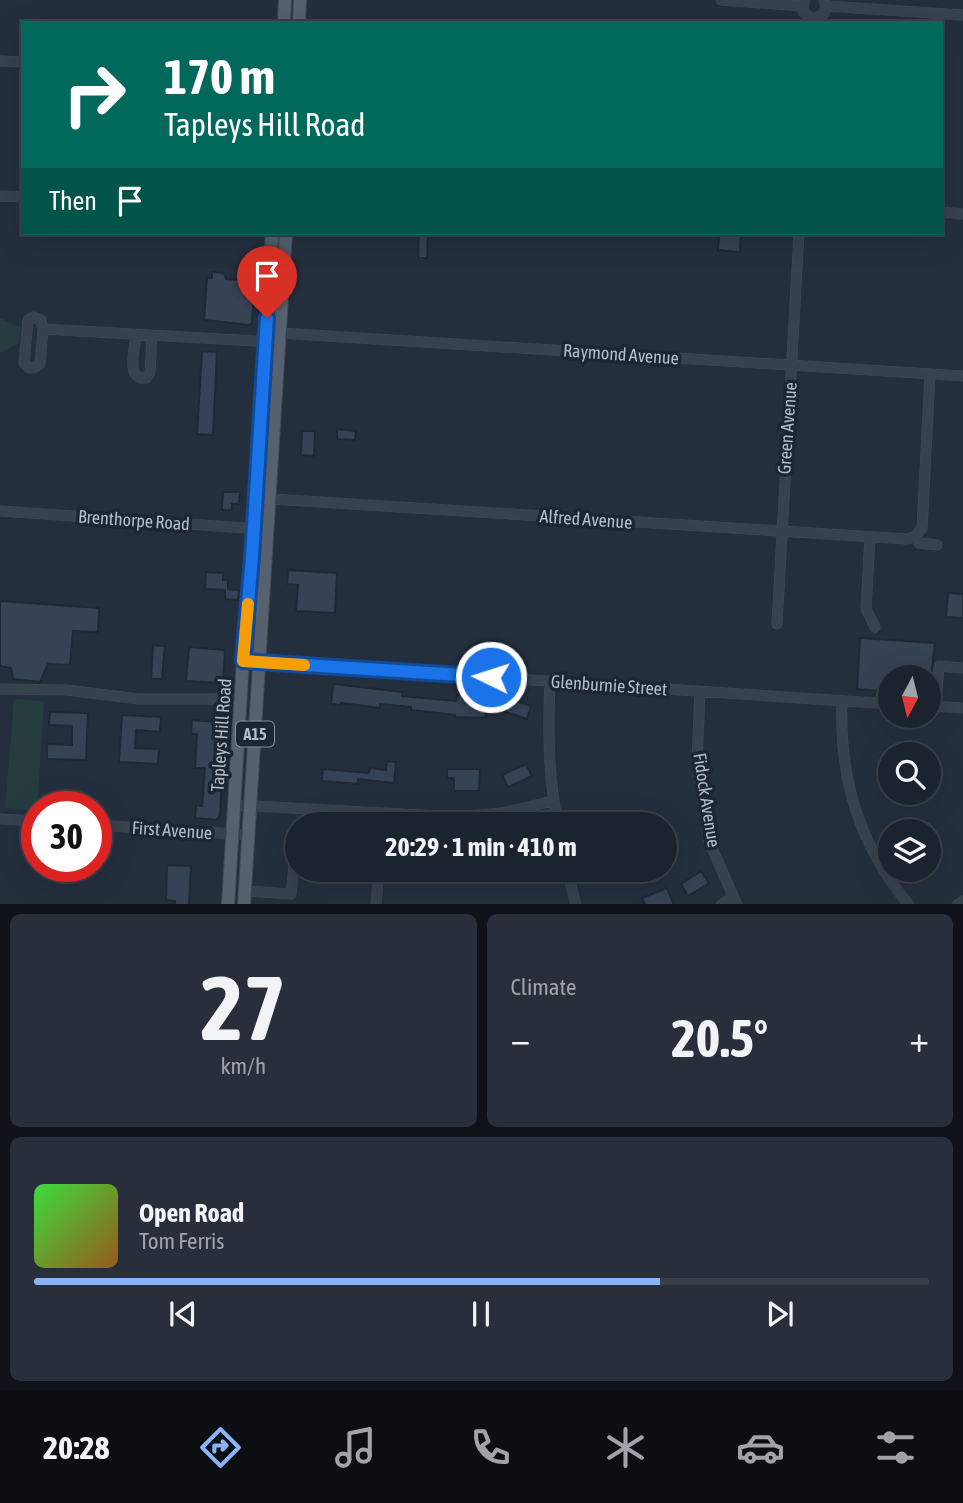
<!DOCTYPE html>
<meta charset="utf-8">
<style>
:root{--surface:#1b232e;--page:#282f3a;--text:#f1f3f6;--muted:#a0a4aa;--line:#39404a;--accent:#8ab4f8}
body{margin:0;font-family:"Asap Condensed",sans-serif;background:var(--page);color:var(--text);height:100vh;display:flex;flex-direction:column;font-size:26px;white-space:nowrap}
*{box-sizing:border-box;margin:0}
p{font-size:23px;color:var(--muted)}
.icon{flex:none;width:38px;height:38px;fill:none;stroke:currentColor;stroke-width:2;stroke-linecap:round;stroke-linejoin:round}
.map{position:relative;height:904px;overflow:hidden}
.side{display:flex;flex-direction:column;gap:10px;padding:10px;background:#0f1319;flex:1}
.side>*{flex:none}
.hud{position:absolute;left:21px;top:21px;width:922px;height:214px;border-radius:0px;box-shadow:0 7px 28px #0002,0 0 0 2px var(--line);background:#00695c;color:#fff;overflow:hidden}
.needle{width:46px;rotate:187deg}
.controls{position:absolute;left:878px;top:665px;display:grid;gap:14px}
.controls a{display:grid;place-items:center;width:63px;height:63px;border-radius:50%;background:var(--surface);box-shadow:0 7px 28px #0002,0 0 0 2px var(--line);font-size:35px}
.speed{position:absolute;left:21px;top:791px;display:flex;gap:14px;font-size:35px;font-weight:700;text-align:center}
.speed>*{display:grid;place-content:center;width:91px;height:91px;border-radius:50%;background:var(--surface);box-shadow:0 7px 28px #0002,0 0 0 2px var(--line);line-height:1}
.speed .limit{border:10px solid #d22;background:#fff;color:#111}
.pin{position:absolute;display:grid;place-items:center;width:60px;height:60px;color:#fff;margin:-72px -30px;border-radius:50% 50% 50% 0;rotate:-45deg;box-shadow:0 0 7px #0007}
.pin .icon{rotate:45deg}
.me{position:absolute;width:77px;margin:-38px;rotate:274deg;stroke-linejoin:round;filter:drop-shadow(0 0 5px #0008)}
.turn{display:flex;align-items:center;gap:24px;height:147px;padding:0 28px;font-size:32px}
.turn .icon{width:91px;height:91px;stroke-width:2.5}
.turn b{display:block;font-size:49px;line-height:60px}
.then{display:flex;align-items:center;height:66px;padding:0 28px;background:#0003;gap:14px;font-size:26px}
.big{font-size:52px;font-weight:700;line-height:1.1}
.side .card{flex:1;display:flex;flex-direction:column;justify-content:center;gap:10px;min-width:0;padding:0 24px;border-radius:10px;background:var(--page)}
.side .dial{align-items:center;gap:0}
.dial b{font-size:91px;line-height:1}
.song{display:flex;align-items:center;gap:21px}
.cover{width:84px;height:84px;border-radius:10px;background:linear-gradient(135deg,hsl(120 70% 55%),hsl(30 70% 35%))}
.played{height:7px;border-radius:4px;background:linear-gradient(90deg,var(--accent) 70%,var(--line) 70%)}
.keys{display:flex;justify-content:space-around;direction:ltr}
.heat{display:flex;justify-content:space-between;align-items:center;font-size:38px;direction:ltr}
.side .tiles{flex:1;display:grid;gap:10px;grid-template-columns:1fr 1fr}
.card:last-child{grid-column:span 2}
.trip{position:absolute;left:285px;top:812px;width:392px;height:70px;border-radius:35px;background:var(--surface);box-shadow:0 7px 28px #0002,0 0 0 2px var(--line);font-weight:700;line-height:70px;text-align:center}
.tabs{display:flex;height:112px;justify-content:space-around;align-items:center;background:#0b0e12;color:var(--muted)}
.tabs .icon{width:49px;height:49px}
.tabs .active{color:var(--accent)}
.tabs b{font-size:32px;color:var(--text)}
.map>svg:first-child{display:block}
</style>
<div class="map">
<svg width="963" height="905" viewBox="0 0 963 905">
<rect width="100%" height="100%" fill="#242f3e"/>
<path fill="#263c3f" d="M0,318l21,10 -2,15 -19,10z
M14,699l30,2 -7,110 -32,-3z"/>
<path fill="#364354" stroke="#1f2835" stroke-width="2" d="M419,233h9l-1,25h-9z
M719,233h22l-1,19 -22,-2z
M212,272l12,1 2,6 15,1v-6l14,1 -3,48 -3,2 -45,-5 3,-42h5z
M202,351l15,1 -4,83 -16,-1z
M337,429l19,2 -1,9 -18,-1z
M302,431h13l-1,25 -13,-1z
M223,492h17l-1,12h-7v6h-10z
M288,570l49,3 -2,40 -39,-2 2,-26 -11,-1z
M206,572l17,1v7h5v9l11,1 -1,10 -13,-1v-9l-20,-1z
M948,593l15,1v24l-17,-1z
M0,601l99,7 -1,24 -25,-1 -3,34 -22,-1 -8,18 -27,-3 -2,-11 -11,-2z
M860,638l75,5 -4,34h-40v15l-34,-3z
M153,645l12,1 -3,33h-11z
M189,647l36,3 -2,33 -37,-2z
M333,684l70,8 -1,4 54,5 1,-6 30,4 -2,19 -30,-1v-2l-44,-5v-3l-31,-3v4l-39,-5v2l-10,-1z
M502,696l29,10 -4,13 -30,-10z
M50,712l38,1 -2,47 -39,-1v-15l25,1v-19l-23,-1z
M122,715l39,2 -1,15 -24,-2 -1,18 24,1 -1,15 -39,-2z
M192,720l27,2 -2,25h7l-4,68 -4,5 -21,-2 1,-13 6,1 3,-38h-10l2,-34h-6z
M387,761l9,1 -2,21 -36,-4v5l-36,-3 1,-12 46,4 1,-5 16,2z
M526,764l6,12 -24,11 -6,-12z
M447,769h33l-1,22h-25v-13h-7z
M167,865l24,1 -2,39h-14v-4l-9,-1z
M701,871l8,12 -21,13 -7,-12z
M667,888l7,17h-29l-3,-7z"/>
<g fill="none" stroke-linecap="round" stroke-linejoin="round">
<g stroke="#414a57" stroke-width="11">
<path id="minor" d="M721,0l81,6
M804,0l-1,12 10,7 11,-5 2,-8 -2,-6
M826,6l137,9
M0,61l23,1
M0,196l23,1
M942,212l21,2
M43,329l-3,35 -6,4h-5l-5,-5 4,-43 5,-3 8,3 2,9 213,12h10l14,-8 683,43
M136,335c-1,13 -11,45 10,43l4,-5 2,-37
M256,498l651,41 9,-3 6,-8 8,-154
M0,511l261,18
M916,536l3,7 18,2
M870,537l-4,72 9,18
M777,624l22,-391
M243,661l648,43
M550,681c-2,48 -2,96 8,143
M0,689l67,1 72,9h76l26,-5
M700,691l-3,72 12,78 28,64
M842,701c-3,77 17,144 67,204
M929,706l34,2
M936,707l3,-41 24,2
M234,805l223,12 45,-4 51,-12
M0,819l37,2
M96,825l153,10
M567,870l9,35
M245,891l46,3 3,-28
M376,905l3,-35
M721,905l12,-8
M957,905l6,-4"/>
</g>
<g stroke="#414a57" stroke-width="14">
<path id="major" d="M284,23l1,-23
M299,23l1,-23
M228,905l16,-262 10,-114 18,-296
M244,905l42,-672"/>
</g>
<use href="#minor" stroke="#38414e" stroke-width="10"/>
<use href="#major" stroke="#56606e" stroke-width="12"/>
</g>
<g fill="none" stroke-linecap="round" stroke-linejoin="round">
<g stroke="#114b97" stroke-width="18">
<path id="route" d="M267,318l-15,239 -9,104 248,16"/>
</g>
<use href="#route" stroke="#1a73e8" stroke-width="12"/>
<path stroke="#f59e0b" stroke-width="12" d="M248,604l-5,57 61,4"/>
</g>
<g text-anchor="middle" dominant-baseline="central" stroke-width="7" stroke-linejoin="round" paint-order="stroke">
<rect fill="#1d2633" stroke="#878f9c" stroke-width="2" x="236" y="721.5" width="38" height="25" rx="5"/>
<g font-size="16" font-weight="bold" fill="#b4bcc9">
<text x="255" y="734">A15</text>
</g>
<g font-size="18" fill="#b4bcc9" stroke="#1d2633">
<text transform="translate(621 354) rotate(4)">Raymond Avenue</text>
<text transform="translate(787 428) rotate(-86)">Green Avenue</text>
<text transform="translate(586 519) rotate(4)">Alfred Avenue</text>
<text transform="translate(134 520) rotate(4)">Brenthorpe Road</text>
<text transform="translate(609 685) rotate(4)">Glenburnie Street</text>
<text transform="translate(221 735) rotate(-86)">Tapleys Hill Road</text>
<text transform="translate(707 800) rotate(81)">Fidock Avenue</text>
<text transform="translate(172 830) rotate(4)">First Avenue</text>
</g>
</g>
</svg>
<div class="controls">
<a><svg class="needle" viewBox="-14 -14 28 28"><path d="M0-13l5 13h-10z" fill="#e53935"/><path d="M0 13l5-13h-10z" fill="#a0a4aa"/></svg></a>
<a><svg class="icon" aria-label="search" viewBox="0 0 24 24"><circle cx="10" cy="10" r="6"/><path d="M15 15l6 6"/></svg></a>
<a><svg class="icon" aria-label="layers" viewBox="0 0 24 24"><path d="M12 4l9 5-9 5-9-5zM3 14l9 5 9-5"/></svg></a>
</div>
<div class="speed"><div class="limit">30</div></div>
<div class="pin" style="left:267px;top:318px;background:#d93025"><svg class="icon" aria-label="arrive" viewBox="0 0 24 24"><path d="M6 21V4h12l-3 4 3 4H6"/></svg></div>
<svg class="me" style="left:491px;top:677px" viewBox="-20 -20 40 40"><circle r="17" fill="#1a73e8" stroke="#fff" stroke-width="3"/><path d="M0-11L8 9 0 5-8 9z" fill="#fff"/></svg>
<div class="trip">20:29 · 1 min · 410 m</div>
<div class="hud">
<div class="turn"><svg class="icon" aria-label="right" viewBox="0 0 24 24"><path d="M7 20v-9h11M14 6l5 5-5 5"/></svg><div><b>170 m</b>Tapleys Hill Road</div></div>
<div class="then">Then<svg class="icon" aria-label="arrive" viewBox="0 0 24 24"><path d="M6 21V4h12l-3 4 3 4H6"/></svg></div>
</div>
</div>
<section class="side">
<div class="tiles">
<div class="card dial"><b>27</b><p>km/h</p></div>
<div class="card"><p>Climate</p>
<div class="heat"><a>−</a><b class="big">20.5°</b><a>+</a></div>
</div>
<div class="card">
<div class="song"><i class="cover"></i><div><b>Open Road</b><p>Tom Ferris</p></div></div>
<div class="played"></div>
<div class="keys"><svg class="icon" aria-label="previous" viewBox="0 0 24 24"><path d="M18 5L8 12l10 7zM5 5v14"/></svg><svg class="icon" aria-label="pause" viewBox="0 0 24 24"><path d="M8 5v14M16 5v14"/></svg><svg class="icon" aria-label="next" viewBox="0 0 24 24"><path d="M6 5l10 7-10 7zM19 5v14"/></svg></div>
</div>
</div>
</section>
<nav class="tabs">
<b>20:28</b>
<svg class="icon active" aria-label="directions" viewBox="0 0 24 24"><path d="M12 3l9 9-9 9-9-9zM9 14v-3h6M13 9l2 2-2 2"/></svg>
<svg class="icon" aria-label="music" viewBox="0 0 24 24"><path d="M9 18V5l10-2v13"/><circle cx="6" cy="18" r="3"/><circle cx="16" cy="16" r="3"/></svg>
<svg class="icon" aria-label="phone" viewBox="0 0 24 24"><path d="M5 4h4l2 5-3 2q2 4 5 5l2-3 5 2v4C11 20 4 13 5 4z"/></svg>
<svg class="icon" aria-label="climate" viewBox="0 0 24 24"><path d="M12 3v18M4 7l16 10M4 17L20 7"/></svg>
<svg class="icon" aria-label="car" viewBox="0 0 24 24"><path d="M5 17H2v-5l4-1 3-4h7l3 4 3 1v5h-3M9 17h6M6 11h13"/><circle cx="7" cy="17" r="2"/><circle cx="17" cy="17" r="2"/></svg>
<svg class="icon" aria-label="filters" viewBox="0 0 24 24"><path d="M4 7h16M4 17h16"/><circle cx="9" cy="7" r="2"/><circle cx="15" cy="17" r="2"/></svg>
</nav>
